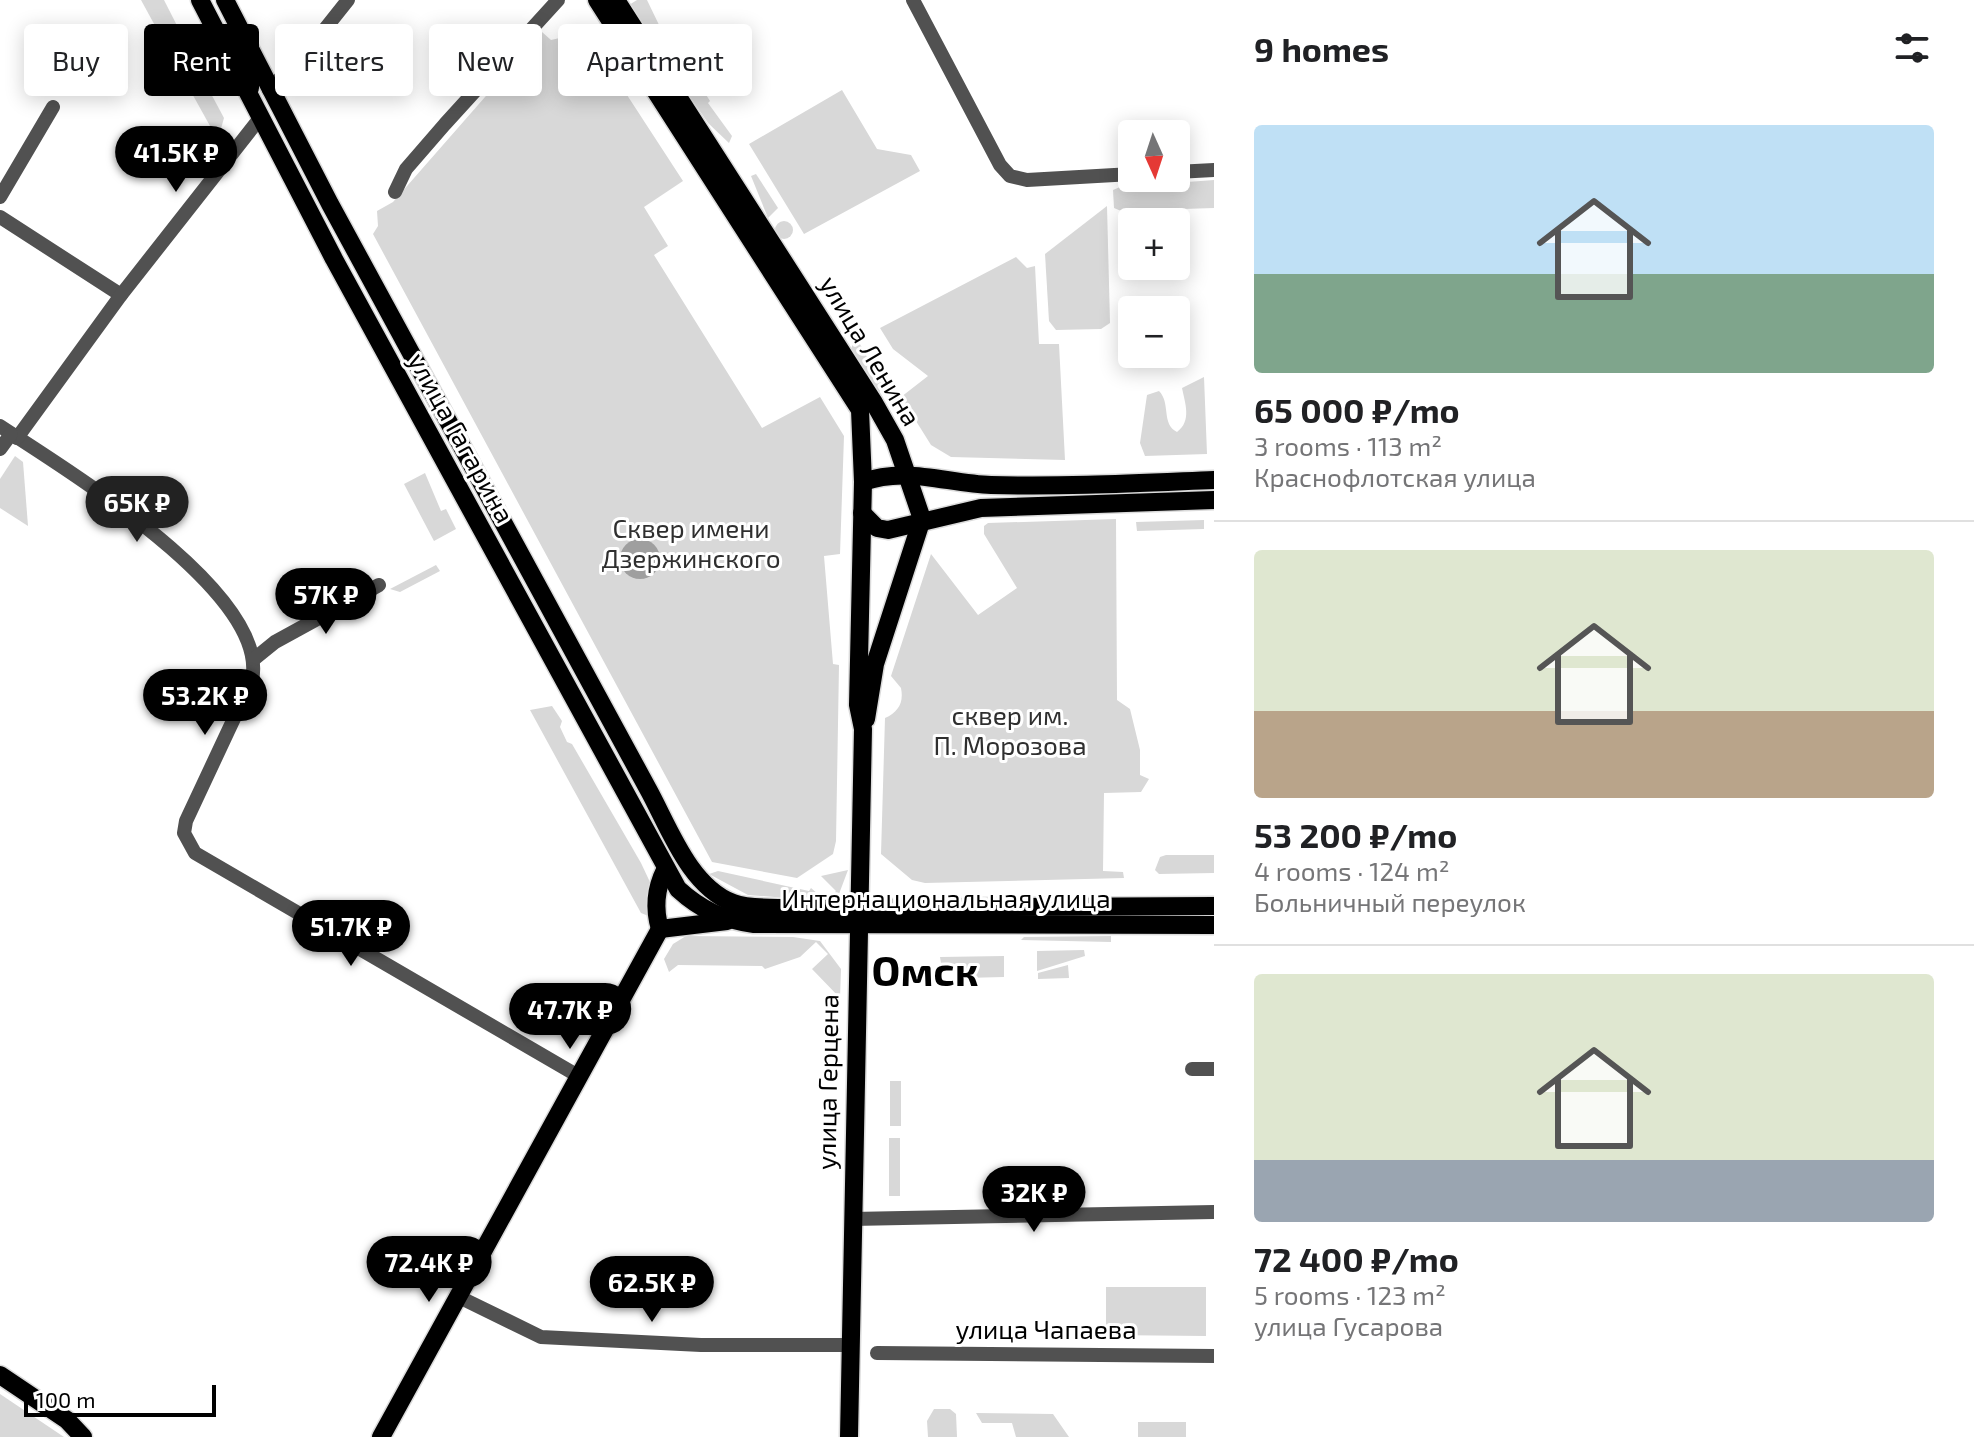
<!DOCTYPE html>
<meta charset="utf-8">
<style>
:root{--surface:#fff;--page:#f2f2f2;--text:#202124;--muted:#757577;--line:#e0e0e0;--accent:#000}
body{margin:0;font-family:"Exo 2",sans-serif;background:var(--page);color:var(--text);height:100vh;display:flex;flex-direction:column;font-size:30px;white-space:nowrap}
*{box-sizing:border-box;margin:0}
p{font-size:26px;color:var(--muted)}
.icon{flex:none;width:44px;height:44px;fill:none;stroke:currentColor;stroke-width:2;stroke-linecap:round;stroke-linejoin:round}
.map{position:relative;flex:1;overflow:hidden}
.panel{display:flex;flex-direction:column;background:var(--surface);width:760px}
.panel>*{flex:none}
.top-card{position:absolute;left:24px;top:24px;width:760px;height:72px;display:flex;gap:16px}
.needle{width:52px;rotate:177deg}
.fabs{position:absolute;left:1118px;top:120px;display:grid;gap:16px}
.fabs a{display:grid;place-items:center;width:72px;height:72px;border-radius:8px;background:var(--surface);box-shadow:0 4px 20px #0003;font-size:40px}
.scale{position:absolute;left:24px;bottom:20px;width:192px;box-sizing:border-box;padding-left:8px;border:4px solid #000;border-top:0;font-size:22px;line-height:28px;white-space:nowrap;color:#000;-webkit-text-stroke:6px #fff;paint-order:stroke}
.price{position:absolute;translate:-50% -68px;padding:0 18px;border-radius:28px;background:var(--accent);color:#fff;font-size:26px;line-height:52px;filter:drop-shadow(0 2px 4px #0008)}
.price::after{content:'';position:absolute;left:50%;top:48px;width:24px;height:18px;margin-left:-12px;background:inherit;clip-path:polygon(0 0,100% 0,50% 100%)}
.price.current{background:#222;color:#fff}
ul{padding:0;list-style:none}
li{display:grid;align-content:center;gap:16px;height:424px;padding:0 40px}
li+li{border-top:2px solid var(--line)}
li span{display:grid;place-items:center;height:248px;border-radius:8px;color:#555}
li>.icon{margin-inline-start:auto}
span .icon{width:144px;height:144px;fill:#fffc;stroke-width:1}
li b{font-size:34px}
h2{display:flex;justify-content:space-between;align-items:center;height:96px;padding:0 40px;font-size:34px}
.tag{padding:0 28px;border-radius:8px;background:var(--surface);box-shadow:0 4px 20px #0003;font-size:28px;line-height:72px}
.tag.current{background:var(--accent);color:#fff}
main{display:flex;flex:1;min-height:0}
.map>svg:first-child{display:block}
</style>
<main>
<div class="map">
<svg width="1214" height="1437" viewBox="0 0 1214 1437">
<rect width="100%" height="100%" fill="#fff"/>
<g fill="#d8d8d8">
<polygon points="141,0 164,0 193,57 177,66"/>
<polygon points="637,0 647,0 660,27 663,26 688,72 691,71 710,101 708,103 732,136 729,143 708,123 637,20 629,5"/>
<polygon points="542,32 551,40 586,32 683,181 644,207 668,246 654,255 762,428 820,397 844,436 840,554 824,556 833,664 839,665 836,841 833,854 797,878 712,862 373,234 378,226 377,211 393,202"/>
<polygon points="194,62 224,118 220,132 215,135 179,70"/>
<polygon points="842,90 877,149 911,155 920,171 804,234 749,144"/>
<polygon points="756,174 778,208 768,218 751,176"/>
<polygon points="1214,180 1214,208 1121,211 1114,208 1113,190 1120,187"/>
<polygon points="1107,206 1110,323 1101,329 1056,330 1049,321 1045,254"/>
<circle cx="784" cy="230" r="9"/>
<polygon points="1016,257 1027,268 1035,266 1039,344 1059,344 1065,460 951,457 931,445 901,397 928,376 893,349 880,328"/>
<polygon points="856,337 882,384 879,394 850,351"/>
<path d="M1204 377 1207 454 1145 456 1140 443 1147 395 1159 391C1171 403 1161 424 1177 432 1192 421 1185 403 1182 388Z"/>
<polygon points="15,456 23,462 28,526 0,508 0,479"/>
<polygon points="425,473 441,511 446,509 456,529 434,541 404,484"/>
<path d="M1116 519 1117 700 1130 709 1140 750V775L1149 779 1141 792 1104 793 1103 871 1123 872 1124 878 925 883 912 880 881 854 885 718C898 712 904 703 901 688L891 676 931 554 978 615 1017 588 984 534V526L988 523Z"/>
<polygon points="1204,520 1204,529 1137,531 1136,522"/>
<polygon points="436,565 440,571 400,592 390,589"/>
<polygon points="552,706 562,721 560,727 567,742 572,744 641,863 649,880 651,917 641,913 530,710"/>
<polygon points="1166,855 1214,855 1214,873 1159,874 1155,870 1160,857"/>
<polygon points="848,870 839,894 826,901 836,891 821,876"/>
<polygon points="718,871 809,891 811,888 826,901 748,895 709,874"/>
<polygon points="686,936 793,937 820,941 841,969 840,998 812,969 828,954 816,942 800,957 765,969 762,966 678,965 669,972 664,959 673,944"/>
<polygon points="1111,936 1111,942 1021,940 1024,937"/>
<polygon points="1084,950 1085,956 1037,971 1037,951"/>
<polygon points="1004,956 1004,977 964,978 941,963 940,957"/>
<polygon points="1068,965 1069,978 1038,979 1038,973"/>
<rect x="890" y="1081" width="11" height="45"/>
<rect x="889" y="1138" width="11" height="58"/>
<polygon points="1106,1287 1206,1287 1206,1336 1106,1335"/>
<polygon points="0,1394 64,1437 0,1437"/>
<polygon points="934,1409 950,1409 956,1414 957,1437 928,1437 927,1421"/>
<polygon points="976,1413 1053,1414 1069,1437 1016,1437 1012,1423 982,1423"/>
<rect x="1138" y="1422" width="48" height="15"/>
</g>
<circle fill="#9f9f9f" cx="640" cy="559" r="20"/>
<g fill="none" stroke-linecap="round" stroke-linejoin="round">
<g stroke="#dbdbdb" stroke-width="21">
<g id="major">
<path d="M200 0 334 259 678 889C701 910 723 920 754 924L1214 925"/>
<path d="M225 0 330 204 648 789C669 827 689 886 733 903 748 909 767 907 783 908L1214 906"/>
<polyline points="597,0 860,410 863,482 858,705 863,729 849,1437"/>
<polyline points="616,0 873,401 895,440 922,519 875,664 866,719"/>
<path d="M863 482C907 466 948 484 991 485 1065 487 1140 483 1214 480"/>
<polyline points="862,513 877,528 888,530 981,508 1214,500"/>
<polyline points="660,929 727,921"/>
<path d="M660 929C654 909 656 888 665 870"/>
<polyline points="0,1375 67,1420 83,1437"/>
<polyline points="381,1437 660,929"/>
</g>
</g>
<g stroke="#515151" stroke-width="14">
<polyline points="913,0 1000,165 1010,176 1027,180 1132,174"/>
<polyline points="269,90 309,49 348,0"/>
<polyline points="1176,172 1214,170"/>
<polyline points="395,192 406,169 445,124 558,0"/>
<polyline points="0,197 53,107"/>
<polyline points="0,217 121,295"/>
<path d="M0 426C62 467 271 593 252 680L186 821 184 833 195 853 580 1077"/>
<polyline points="17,438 121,295 260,118"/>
<polyline points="0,449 11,434"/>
<polyline points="254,659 275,642 379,585"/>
<polyline points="1192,1069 1214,1069"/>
<polyline points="852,1219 1214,1212"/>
<polyline points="457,1296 541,1337 701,1345 850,1345"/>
<polyline points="877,1353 1214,1356"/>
</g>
<use href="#major" stroke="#000" stroke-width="18"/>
</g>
<g text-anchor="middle" stroke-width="6" stroke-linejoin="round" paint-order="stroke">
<g font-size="26" fill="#000" stroke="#fff">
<text transform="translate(870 351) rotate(59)" y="9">улица Ленина</text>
<text transform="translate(461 438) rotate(61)" y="9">улица Гагарина</text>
<text x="946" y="908">Интернациональная улица</text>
<text transform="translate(828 1082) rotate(-89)" y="9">улица Герцена</text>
<text x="1046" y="1339">улица Чапаева</text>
</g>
<g font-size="26" fill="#2f2f2f" stroke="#fff">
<text x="691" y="538">Сквер имени<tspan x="691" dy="30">Дзержинского</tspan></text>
<text x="1010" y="725">сквер им.<tspan x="1010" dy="30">П. Морозова</tspan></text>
</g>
<g font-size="42" font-weight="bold" fill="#000" stroke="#fff">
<text x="925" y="986">Омск</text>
</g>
</g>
</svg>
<div class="fabs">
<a><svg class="needle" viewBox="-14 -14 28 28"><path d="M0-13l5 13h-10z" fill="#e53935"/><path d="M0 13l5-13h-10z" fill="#757577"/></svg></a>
<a>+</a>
<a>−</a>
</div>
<div class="scale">100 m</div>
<b class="price" style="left:176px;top:194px">41.5K ₽</b>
<b class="price current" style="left:137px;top:544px">65K ₽</b>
<b class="price" style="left:326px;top:636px">57K ₽</b>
<b class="price" style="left:205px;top:737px">53.2K ₽</b>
<b class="price" style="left:351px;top:968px">51.7K ₽</b>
<b class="price" style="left:570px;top:1051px">47.7K ₽</b>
<b class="price" style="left:1034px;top:1234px">32K ₽</b>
<b class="price" style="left:429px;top:1304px">72.4K ₽</b>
<b class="price" style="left:652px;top:1324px">62.5K ₽</b>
<div class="top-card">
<a class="tag">Buy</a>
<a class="tag current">Rent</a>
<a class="tag">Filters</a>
<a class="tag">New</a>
<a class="tag">Apartment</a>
</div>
</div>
<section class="panel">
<h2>9 homes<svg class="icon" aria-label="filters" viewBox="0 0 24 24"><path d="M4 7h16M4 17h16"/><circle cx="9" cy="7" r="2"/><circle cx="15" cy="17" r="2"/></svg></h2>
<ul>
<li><span style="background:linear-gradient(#bfe0f5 60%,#7fa58c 0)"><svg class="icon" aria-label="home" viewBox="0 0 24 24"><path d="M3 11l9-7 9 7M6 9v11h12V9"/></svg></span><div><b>65 000 ₽/mo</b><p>3 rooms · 113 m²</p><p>Краснофлотская улица</p></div></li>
<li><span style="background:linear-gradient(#dfe7d0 65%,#b9a48a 0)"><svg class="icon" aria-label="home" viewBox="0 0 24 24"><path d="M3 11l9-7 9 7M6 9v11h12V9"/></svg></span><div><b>53 200 ₽/mo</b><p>4 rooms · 124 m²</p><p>Больничный переулок</p></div></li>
<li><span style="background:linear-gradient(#dfe7d0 75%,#9aa5b1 0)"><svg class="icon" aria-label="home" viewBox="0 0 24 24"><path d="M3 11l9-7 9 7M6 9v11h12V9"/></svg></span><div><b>72 400 ₽/mo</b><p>5 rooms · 123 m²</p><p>улица Гусарова</p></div></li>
</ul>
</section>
</main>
